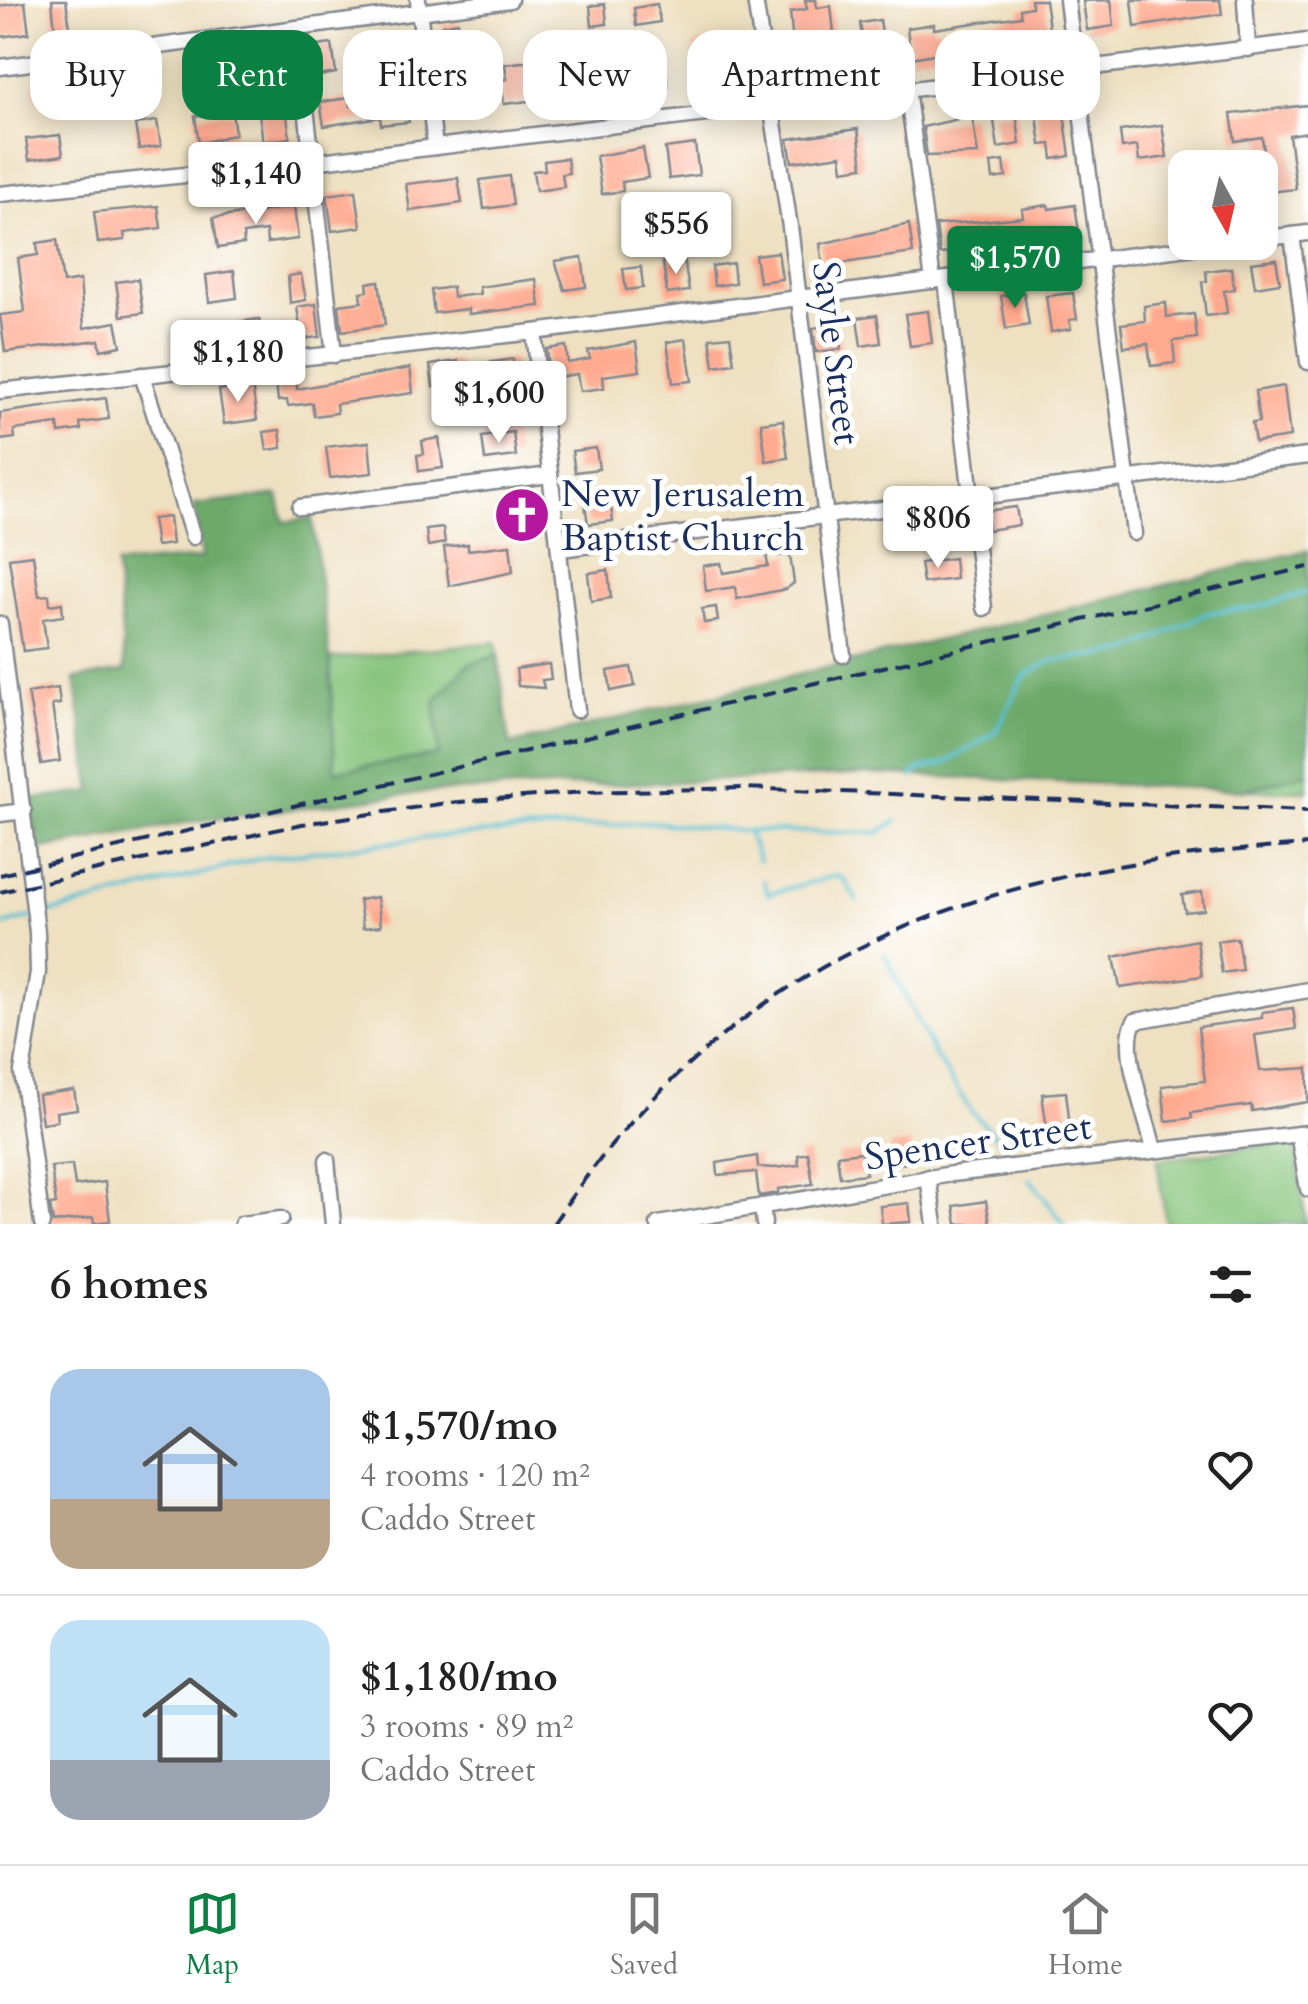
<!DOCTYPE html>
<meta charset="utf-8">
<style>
:root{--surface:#fff;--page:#f2f2f2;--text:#222;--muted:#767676;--line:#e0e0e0;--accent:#0b8043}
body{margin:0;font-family:Cardo,serif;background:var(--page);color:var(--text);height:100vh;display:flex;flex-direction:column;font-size:38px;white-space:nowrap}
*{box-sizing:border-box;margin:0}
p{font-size:32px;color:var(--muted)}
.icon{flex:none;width:55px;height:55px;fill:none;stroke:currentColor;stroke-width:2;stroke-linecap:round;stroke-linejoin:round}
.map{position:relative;height:1224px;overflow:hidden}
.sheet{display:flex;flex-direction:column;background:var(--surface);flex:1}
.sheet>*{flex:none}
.top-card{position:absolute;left:30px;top:30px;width:1250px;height:90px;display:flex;gap:20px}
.needle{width:65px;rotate:172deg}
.controls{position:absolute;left:1168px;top:150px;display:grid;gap:20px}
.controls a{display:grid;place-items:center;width:110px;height:110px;border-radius:20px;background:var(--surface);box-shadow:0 5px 25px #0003;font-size:50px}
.price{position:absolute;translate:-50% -85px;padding:0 22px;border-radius:10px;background:#fff;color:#222;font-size:32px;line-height:65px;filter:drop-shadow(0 2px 5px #0008)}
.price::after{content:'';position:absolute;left:50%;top:60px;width:30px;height:22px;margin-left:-15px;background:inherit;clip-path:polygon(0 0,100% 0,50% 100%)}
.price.on{background:var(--accent);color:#fff}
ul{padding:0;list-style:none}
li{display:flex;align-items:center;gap:30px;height:250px;padding:0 50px}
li+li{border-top:2px solid var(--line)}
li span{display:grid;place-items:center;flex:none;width:280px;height:200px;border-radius:30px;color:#555}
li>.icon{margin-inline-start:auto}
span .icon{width:120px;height:120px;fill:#fffc;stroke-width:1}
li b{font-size:42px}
h2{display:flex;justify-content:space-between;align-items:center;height:120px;padding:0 50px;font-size:42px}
.tag{padding:0 35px;border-radius:30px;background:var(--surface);box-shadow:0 5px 25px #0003;font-size:35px;line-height:90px}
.tag.on{background:var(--accent);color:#fff}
.tab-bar{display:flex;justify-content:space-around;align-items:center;height:140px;border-top:2px solid var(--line);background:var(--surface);font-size:28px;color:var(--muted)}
.tab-bar a{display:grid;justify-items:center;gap:5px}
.tab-bar .on{color:var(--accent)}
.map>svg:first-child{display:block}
</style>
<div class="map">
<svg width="1308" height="1224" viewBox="0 0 1308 1224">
<rect width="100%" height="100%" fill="#fff"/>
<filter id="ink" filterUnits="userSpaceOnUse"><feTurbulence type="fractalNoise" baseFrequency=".01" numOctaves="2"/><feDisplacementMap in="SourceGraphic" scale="20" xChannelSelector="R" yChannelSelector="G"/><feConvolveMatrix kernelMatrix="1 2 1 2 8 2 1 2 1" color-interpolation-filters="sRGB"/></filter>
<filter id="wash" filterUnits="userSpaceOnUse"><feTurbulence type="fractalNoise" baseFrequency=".0048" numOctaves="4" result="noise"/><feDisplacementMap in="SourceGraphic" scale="40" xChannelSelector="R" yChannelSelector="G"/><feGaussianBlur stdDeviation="2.25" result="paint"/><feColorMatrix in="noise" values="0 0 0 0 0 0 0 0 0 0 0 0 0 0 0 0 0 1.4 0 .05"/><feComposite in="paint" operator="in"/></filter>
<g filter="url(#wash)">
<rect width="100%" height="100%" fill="#eee0c0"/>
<g fill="#87c47b" stroke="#517a6c" stroke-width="2.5">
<polygon points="496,642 498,655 467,665 438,755 335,771 330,659"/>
<polygon points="1308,773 1308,791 1243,790"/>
<polygon points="1295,1142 1306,1224 1166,1224 1157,1160"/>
</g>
<polygon fill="#6daa6b" stroke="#446c64" stroke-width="2.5" points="278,495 284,522 312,518 330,659 335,771 438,755 435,701 467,665 498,655 510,745 1308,550 1308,773 1243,790 874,774 426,792 190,822 37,850 31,799 92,792 75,679 125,671 116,565 202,558 194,505"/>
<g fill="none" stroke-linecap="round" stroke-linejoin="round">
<g stroke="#57c0d3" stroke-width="4">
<polyline points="912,777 920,769 944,764 995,733 1024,676 1051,661 1129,651 1208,613 1258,607 1308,592"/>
<polyline points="748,832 759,861"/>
<polyline points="764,881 768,894 835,876 844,879 857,901"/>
<polyline points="42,915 262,858 435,837 649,822 743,831 878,833 897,821"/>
<polyline points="0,926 32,917"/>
<polyline points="884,953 933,1052 971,1111 1014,1156"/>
<polyline points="1030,1179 1064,1224"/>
</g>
</g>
<g id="blocks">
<g fill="#ffa98e">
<polygon points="52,0 66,0 70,28 55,30"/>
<polygon points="805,0 816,0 817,8 831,6 837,60 802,64 800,55 794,55 790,12 807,9"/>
<polygon points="1031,0 1045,0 1050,34 911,58 907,28 934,24 934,29 1021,16 1020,9 1032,7"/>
<polygon points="1111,0 1114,26 1087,30 1083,1"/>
<polygon points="1132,0 1220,0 1222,14 1135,27"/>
<polygon points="25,2 29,33 0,37 0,6"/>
<polygon points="605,4 607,24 592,26 590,6"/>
<polygon points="657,4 660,22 636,26 634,8"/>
<polygon points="880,20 886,60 866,63 860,23"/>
<polygon points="458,22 461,42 444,44 442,25"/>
<polygon points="403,32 406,56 368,61 366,37"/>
<polygon points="550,38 553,58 537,60 534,40"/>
<polygon points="724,41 725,50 731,49 734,69 698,74 694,45"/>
<polygon points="332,44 336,73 313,77 310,47"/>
<polygon points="663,52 668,87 637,91 632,57"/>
<polygon points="600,53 604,89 575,92 571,57"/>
<polygon points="531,61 537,100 504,104 501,80 507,79 505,64"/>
<polygon points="153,65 157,91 132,94 128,69"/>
<polygon points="479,75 483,113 458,115 455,77"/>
<polygon points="53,81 56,98 36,101 33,84"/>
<polygon points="405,89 409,122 381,125 380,117 324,126 320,102 349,98 350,106 380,103 379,92"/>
<polygon points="1308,105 1308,132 1289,135 1296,189 1269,192 1262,137 1235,141 1231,114"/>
<polygon points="1063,106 1070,156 1053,159 1051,144 1041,145 1036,109"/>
<polygon points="286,109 290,138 263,142 259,113"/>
<polygon points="232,111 235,134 199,144 195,116"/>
<polygon points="1016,111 1020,144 998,148 993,114"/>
<polygon points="972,116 978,154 927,156 923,127"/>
<polygon points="157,121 161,146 139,149 135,124"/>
<polygon points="1162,125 1167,157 1139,161 1137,146 1122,148 1120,131"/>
<polygon points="858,129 863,167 843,170 841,155 792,162 788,139"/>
<polygon points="60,135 63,155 29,160 26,139"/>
<polygon points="695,144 699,175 669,179 665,148"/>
<polygon points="643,148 648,178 622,182 623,191 602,194 596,156"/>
<polygon points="567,158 569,173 562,174 564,187 536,191 533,171 545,170 544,161"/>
<polygon points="1004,161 1006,177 993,179 991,163"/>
<polygon points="509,176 513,205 484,209 480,180"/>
<polygon points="458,178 462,203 410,211 406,184"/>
<polygon points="356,191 361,227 332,231 327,195"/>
<polygon points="1048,205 1049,209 1075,205 1079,232 1044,237 1045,243 940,254 936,225 1023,217 1022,209"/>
<polygon points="158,206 161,228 124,233 125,240 98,243 94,212"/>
<polygon points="294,207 298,239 267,243 266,231 243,234 244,244 218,248 213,218"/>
<polygon points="909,224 913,253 823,266 820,244"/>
<polygon points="57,240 63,283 80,280 84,328 116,322 121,346 101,350 99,340 5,352 0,315 25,312 18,258 38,255 37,243"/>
<polygon points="778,252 782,279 759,282 755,255"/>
<polygon points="582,257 586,287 565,290 555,261"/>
<polygon points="684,259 689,291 667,294 663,262"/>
<polygon points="1276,259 1280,283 1255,287 1251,262"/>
<polygon points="733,263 735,283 714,286 712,266"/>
<polygon points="641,267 643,288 626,290 623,269"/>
<polygon points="1231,268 1234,289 1224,291 1227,313 1206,316 1202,282 1207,281 1206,271"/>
<polygon points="234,271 237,298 209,302 206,275"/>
<polygon points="301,274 306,300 290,303 288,276"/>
<polygon points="138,279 143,313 121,316 116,282"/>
<polygon points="536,279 540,306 468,314 468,309 434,313 431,290 452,287 453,297 480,294 479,287"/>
<polygon points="379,281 385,325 342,331 339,305 362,302 361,292 368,291 367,283"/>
<polygon points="1024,293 1029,325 1006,329 1001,296"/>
<polygon points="1073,293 1077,319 1069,320 1071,329 1051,332 1046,296"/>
<polygon points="1166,303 1167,317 1194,314 1197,338 1173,341 1175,363 1151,366 1148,344 1124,347 1121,324 1145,321 1144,306"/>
<polygon points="316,304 320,337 302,339 297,307"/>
<polygon points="928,311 932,343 910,346 905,314"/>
<polygon points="877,315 881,343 861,346 857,318"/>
<polygon points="259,319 262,342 242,344 239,322"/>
<polygon points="838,324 841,349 816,352 813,328"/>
<polygon points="730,336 734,363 714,366 710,338"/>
<polygon points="686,339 692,381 673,383 667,342"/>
<polygon points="636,342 640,371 603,376 604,388 580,391 577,374 557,377 556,369 549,370 547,349 566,346 568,363 590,359 588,351"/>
<polygon points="513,359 519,409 486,414 479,364"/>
<polygon points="458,361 461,383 433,387 430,365"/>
<polygon points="410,368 413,393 336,404 337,413 314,416 312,403 288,406 287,400 278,401 276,382 296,380 297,389"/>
<polygon points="252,385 257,420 224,424 219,390"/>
<polygon points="1284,386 1290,437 1255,442 1252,423 1259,422 1255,391"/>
<polygon points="106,398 109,419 80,423 81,430 59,433 58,424 14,430 15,438 0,440 0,413"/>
<polygon points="783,420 788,458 766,461 761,423"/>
<polygon points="280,430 282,448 267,450 264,432"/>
<polygon points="513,432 516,456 485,460 482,437"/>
<polygon points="439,438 443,468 419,471 417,455 424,454 422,441"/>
<polygon points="369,442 372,473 330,478 326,447"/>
<polygon points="596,448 599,469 575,472 572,451"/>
<polygon points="610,501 613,521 588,524 585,505"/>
<polygon points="1016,507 1019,525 988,530 985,511"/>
<polygon points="957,515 960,534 935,538 932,519"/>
<polygon points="169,517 172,544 156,546 152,519"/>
<polygon points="443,528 445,543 428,546 426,530"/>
<polygon points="468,544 468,550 510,545 513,572 449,586 444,547"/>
<polygon points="777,551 778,556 790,555 794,583 786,589 737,599 735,587 706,591 703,566 721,563 723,573 768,566 766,553"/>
<polygon points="33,555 39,596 49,595 50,605 62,603 63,616 43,619 47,648 23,651 9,558"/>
<polygon points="954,558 956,579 923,583 920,563"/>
<polygon points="608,570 611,598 591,601 588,573"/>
<polygon points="716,607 718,621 704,623 702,609"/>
<polygon points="549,664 551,679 542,680 544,688 518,686 516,669"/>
<polygon points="631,667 635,686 611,691 608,671"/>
<polygon points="58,688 60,704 52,705 60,761 41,764 28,693"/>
<polygon points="1202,892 1204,910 1185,912 1182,895"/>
<polygon points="377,897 381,926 363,928 359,900"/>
<polygon points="1237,938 1242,970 1222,973 1217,941"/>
<polygon points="1197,940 1202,976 1120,988 1114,957"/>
<polygon points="1293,1008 1296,1029 1255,1035 1260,1071 1308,1068 1308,1102 1252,1111 1251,1105 1191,1113 1192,1118 1166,1121 1162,1086 1205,1081 1198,1027 1262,1018 1262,1012"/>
<polygon points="74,1090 77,1109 56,1112 57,1121 42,1123 38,1095"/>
<polygon points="1066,1092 1070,1127 1047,1129 1042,1094"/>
<polygon points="910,1143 913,1162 893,1165 890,1146"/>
<polygon points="862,1152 866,1174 840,1177 837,1155"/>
<polygon points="808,1153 813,1184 778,1189 778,1193 759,1196 756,1172 718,1175 717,1163 757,1156 758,1167 775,1168 799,1165 798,1155"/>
<polygon points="72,1165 75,1186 105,1182 110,1221 94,1223 93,1217 53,1223 50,1205 56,1204 51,1167"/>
<polygon points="986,1201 990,1224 957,1224 954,1206"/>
<polygon points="909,1203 911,1222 882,1224 880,1206"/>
</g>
</g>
</g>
<g filter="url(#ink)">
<use href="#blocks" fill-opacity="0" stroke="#84888f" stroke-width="2.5"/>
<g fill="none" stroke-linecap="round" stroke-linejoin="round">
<g stroke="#84888f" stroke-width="19">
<g id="minor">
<polyline points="418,0 435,147"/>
<polyline points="755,0 790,227 843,655"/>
<polyline points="1067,0 1134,533"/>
<polyline points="1245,0 1248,49"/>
<polyline points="297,28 334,355"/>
<polyline points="0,67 510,0"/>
<polyline points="907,89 933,281"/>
<polyline points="0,194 312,162 1308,41"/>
<polyline points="1292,235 1308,362"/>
<polyline points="1260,239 1308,233"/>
<polyline points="946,280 984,608"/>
<polyline points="534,332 577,710"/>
<polyline points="142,375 193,537"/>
<polyline points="0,391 534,332 1235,242"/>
<polyline points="300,507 550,475"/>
<polyline points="560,549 1308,456"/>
<polyline points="0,624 37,932 38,972 22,1072 42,1224"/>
<polyline points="0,814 24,811"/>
<polyline points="1298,1134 1308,1189"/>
<path d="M1154 1150C1148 1120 1118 1046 1135 1021L1308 990"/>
<polyline points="327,1160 333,1224"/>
<polyline points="928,1177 935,1224"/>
<polyline points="762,1206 764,1224"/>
<polyline points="242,1224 281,1219"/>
<polyline points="658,1224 952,1174 1308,1133"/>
</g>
</g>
<use href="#minor" stroke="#fff" stroke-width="14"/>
<g stroke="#1b2f5e" stroke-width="4" stroke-dasharray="15 8" stroke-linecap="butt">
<polyline points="0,875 1308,567"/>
<polyline points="0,892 302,824 447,803 585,792 744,788 1308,811"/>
<path d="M553 1224C737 948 991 863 1308 845"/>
</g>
</g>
</g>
<defs>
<g id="church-disc" transform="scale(2.875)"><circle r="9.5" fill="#b5179e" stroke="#fff"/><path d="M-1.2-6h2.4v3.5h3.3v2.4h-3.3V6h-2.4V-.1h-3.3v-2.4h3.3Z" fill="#fff"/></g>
</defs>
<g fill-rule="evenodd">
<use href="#church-disc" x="522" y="515"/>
</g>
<g text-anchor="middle" stroke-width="10" stroke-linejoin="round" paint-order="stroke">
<g font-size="38" fill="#1b2f5e" stroke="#fff">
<text transform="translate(837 353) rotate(83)" y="13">Sayle Street</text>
<text transform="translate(978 1141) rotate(-8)" y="13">Spencer Street</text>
</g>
<g font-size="38" fill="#1b2f5e" stroke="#fff" text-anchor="start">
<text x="561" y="506">New Jerusalem<tspan x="561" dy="44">Baptist Church</tspan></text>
</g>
</g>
</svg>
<div class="controls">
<a><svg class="needle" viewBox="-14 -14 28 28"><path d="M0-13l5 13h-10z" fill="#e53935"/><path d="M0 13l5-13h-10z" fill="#767676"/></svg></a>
</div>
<b class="price" style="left:256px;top:227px">$1,140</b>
<b class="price" style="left:676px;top:277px">$556</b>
<b class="price on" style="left:1015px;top:311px">$1,570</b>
<b class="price" style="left:238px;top:405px">$1,180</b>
<b class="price" style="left:499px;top:446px">$1,600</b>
<b class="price" style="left:938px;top:571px">$806</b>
<div class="top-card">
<a class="tag">Buy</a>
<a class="tag on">Rent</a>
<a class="tag">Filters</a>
<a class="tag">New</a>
<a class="tag">Apartment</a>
<a class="tag">House</a>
</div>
</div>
<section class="sheet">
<h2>6 homes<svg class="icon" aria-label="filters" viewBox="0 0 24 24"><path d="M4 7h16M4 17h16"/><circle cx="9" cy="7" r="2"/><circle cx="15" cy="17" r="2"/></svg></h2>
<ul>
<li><span style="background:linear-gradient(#a9c7e8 65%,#b9a48a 0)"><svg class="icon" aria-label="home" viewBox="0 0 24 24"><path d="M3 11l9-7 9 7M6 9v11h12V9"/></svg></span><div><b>$1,570/mo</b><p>4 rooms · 120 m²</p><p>Caddo Street</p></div><svg class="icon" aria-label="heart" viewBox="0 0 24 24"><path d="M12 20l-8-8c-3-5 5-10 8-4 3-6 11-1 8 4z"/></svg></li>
<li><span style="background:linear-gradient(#bfe0f5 70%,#9aa5b1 0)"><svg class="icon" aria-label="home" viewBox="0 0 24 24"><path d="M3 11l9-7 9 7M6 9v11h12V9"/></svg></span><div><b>$1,180/mo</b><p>3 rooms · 89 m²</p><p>Caddo Street</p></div><svg class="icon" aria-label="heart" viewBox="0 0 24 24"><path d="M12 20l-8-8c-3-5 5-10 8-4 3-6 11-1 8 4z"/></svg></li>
</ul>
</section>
<nav class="tab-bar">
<a class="on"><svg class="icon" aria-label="map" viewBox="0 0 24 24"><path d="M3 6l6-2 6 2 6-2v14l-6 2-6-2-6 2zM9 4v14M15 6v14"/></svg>Map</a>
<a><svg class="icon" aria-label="saved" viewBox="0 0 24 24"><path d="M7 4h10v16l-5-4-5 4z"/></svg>Saved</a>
<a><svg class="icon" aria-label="home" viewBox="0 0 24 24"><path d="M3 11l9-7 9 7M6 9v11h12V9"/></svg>Home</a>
</nav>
